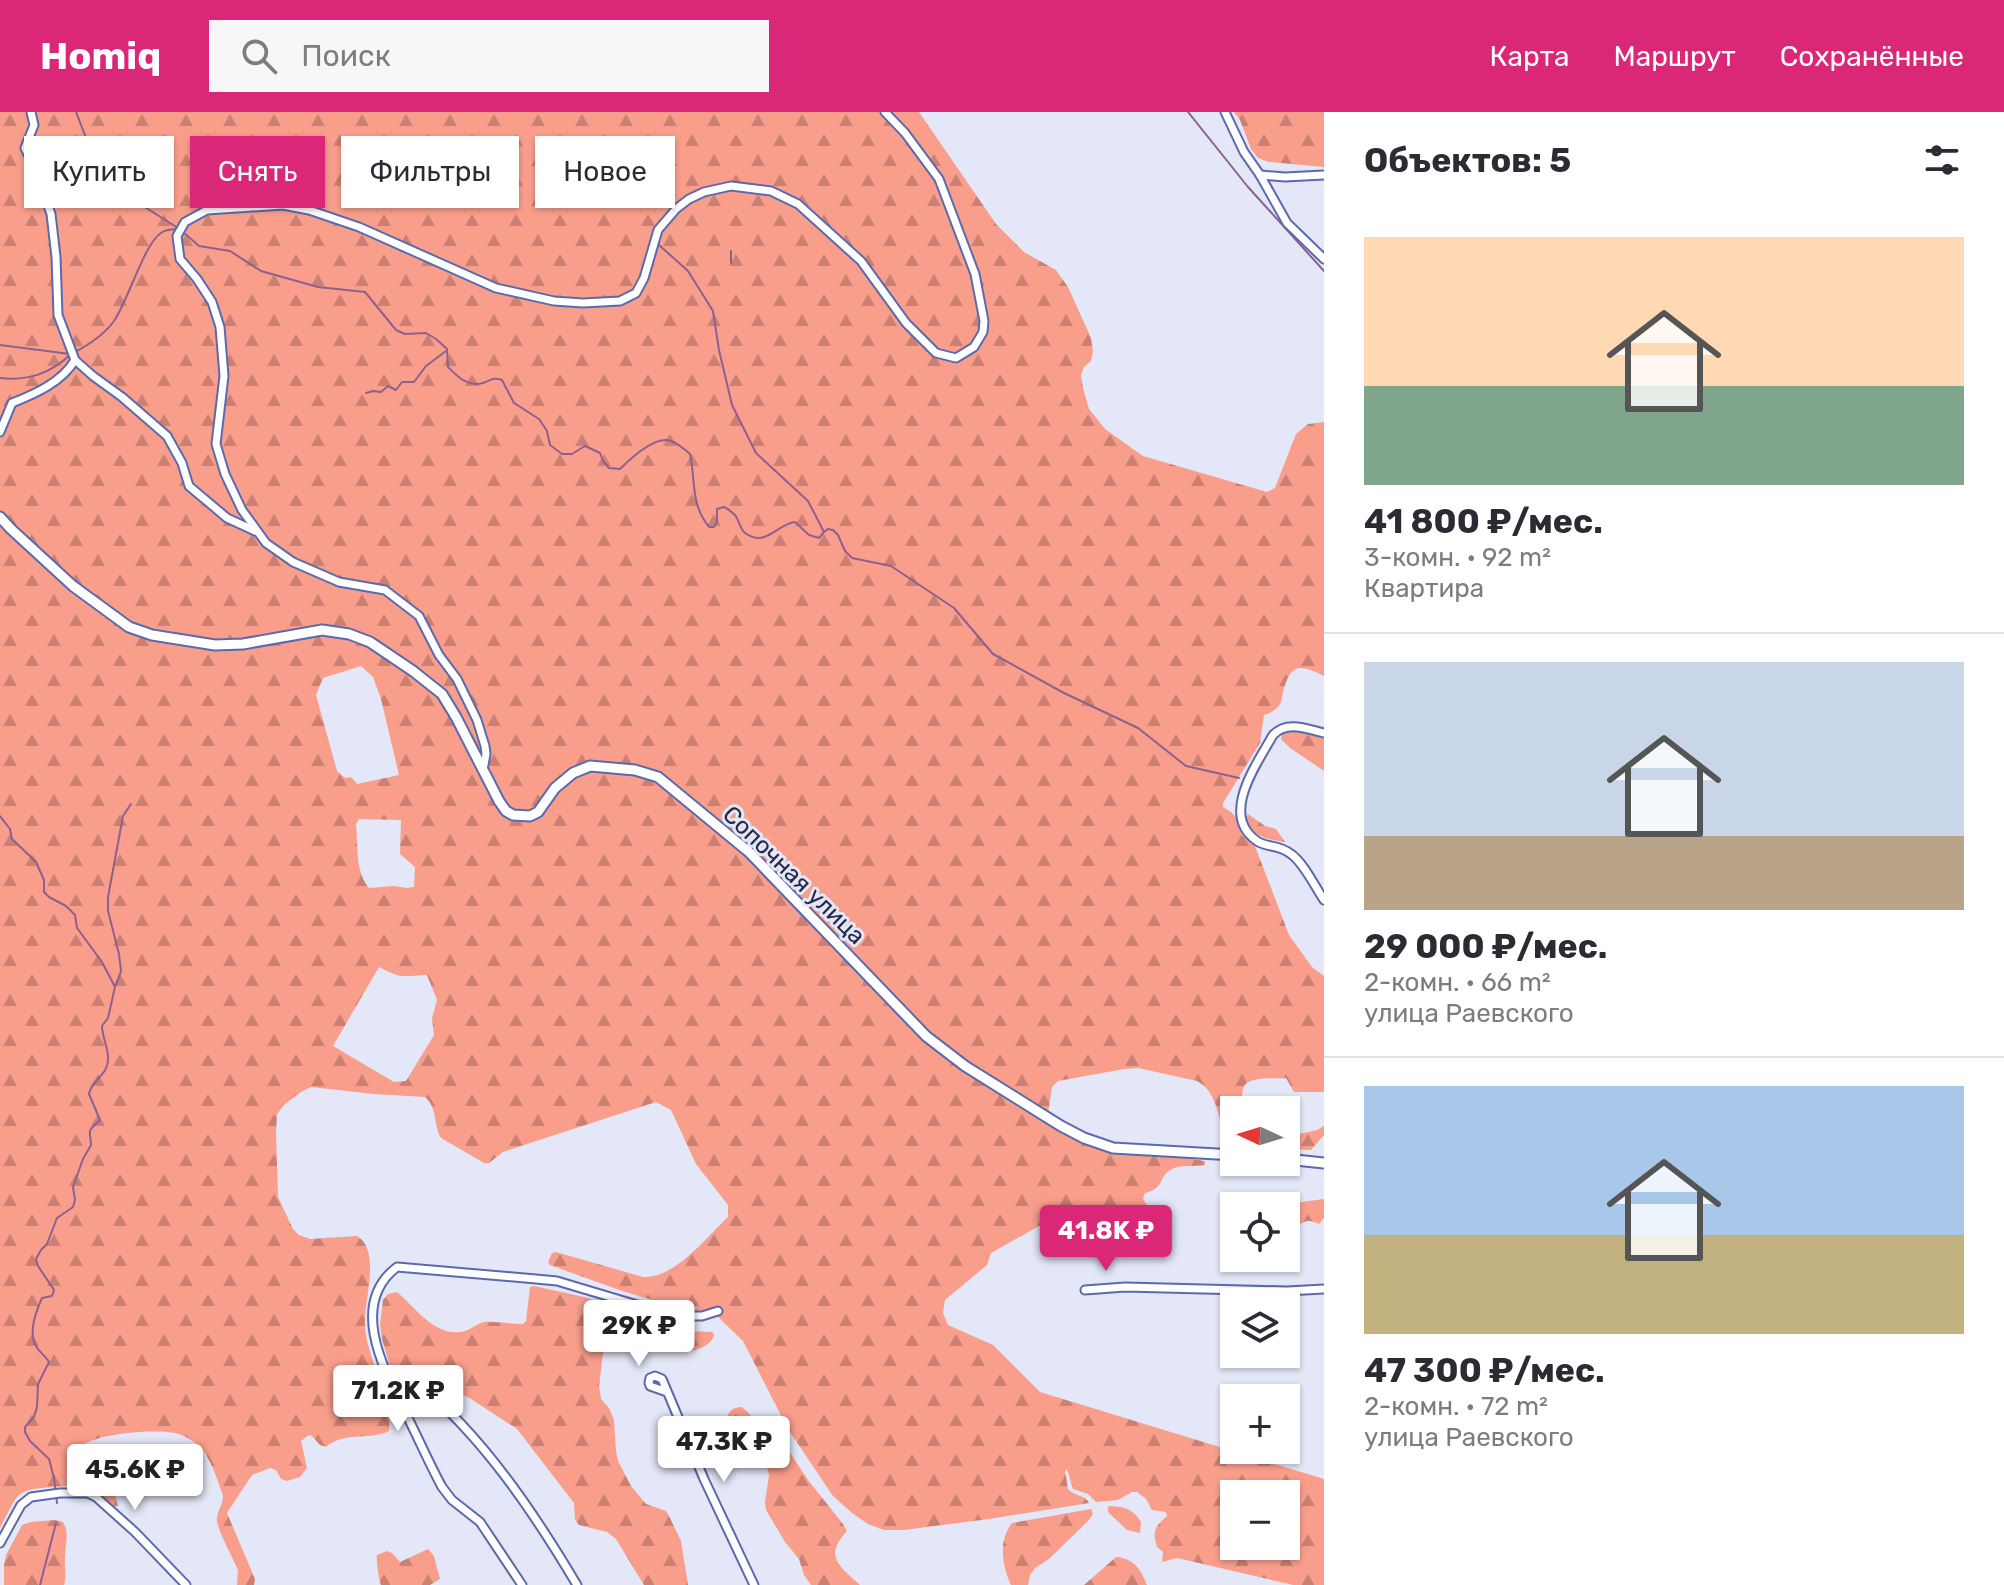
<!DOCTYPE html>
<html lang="ru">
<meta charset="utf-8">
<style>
:root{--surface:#fff;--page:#f7f7f7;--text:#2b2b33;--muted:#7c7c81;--line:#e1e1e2;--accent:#db2777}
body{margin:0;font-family:Rubik,sans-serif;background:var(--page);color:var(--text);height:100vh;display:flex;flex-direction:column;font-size:30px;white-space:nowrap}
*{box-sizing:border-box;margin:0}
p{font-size:26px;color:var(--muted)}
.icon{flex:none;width:44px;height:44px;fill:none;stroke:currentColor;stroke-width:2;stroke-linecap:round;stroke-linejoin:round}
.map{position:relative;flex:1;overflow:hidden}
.panel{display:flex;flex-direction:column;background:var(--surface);width:680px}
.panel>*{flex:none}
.hud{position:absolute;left:24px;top:24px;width:760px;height:72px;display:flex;gap:16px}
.needle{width:52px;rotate:274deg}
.controls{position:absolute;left:1220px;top:984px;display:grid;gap:16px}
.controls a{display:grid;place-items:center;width:80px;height:80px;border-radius:0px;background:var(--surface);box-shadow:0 2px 6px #0004;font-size:40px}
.price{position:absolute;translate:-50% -68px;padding:0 18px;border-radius:8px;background:#fff;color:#222;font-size:26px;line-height:52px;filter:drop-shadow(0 2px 4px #0008)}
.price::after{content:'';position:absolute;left:50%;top:48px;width:24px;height:18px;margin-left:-12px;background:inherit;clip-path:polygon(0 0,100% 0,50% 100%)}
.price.selected{background:var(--accent);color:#fff}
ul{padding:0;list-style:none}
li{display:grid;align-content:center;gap:16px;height:424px;padding:0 40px}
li+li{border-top:2px solid var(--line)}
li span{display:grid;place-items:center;height:248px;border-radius:0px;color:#555}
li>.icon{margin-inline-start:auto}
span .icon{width:144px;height:144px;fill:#fffc;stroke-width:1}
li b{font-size:34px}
h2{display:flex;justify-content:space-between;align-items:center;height:96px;padding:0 40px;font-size:34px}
.pill{padding:0 28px;border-radius:0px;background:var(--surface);box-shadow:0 2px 6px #0004;font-size:28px;line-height:72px}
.pill.selected{background:var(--accent);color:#fff}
header{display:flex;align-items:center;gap:48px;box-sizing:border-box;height:112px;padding:0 40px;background:var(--accent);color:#fff}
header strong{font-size:38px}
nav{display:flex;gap:44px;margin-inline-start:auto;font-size:28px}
.search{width:560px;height:72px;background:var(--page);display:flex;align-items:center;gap:20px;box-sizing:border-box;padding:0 28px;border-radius:0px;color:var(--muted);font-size:30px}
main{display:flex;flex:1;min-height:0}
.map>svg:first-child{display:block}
</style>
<header>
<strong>Homiq</strong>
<div class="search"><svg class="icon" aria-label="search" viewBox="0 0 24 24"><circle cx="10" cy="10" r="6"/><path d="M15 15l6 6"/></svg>Поиск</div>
<nav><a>Карта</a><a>Маршрут</a><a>Сохранённые</a></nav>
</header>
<main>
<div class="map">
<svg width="1324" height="1473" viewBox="0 0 1324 1473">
<defs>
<pattern id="forest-firs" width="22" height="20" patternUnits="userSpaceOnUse" patternTransform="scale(2)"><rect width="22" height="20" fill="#fa9e8c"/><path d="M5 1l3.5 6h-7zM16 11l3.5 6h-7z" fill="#ca8174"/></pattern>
</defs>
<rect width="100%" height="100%" fill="#e3e7f7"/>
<g fill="url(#forest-firs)" fill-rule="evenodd">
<path d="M0 0H919L996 112 1024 140 1056 158 1068 175 1091 226 1093 239 1091 249 1084 255 1081 263 1083 276 1089 297 1105 317 1143 344 1267 380 1275 376 1296 322 1308 312 1324 310V564C1299 552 1291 551 1283 580 1282 584 1282 589 1280 592 1277 598 1270 601 1264 603L1260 631 1223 691V695L1231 700 1236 705 1242 723 1255 734 1289 823 1312 855 1324 864V980H1294L1286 966C1275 967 1246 963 1243 977 1241 983 1243 992 1243 998H1234V1020L1224 1019C1217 1001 1216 979 1197 969L1138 956 1124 957 1058 969 1052 975 1048 1002 1086 1031 1117 1041 1161 1042 1205 1049V1053C1195 1055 1179 1052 1170 1058 1158 1066 1165 1076 1145 1081L1143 1086C1146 1094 1148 1093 1154 1099 1162 1106 1156 1107 1170 1115L1171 1119 1168 1123C1143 1124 1125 1117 1101 1116L1078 1092 991 1141 987 1153 945 1188 943 1201 948 1213 993 1233 1040 1280 1324 1367V1473H1293L1177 1446 1162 1450 1163 1440 1157 1435C1152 1418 1155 1415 1167 1404L1166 1400 1152 1398 1146 1387 1137 1380H1132L1118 1388 1096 1390 1088 1382 1073 1377 1067 1357 1065 1359 1068 1377C1074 1384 1086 1383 1089 1391L989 1407 904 1418H884L868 1412 852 1401 833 1384 788 1317 743 1229 716 1203 687 1198 622 1179 550 1153 548 1150 552 1141 556 1140 643 1165C674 1167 706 1126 728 1105V1093L696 1052 671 998 656 990 503 1040 489 1051H484L441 1026C433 1013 438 996 425 985L374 982 311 975 301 980 284 993 277 1002 276 1021 278 1085 293 1117 299 1123 310 1127 357 1124C382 1139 363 1190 365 1215 367 1246 393 1288 389 1319 368 1329 344 1319 326 1335L320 1333 312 1324 309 1323 301 1329 307 1356 300 1365 287 1369 281 1367 276 1358 270 1356 252 1363 227 1401 255 1467 254 1473H237L238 1459 236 1453C231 1443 219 1421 217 1409 216 1400 223 1393 223 1384 219 1371 209 1342 199 1334 195 1330 184 1323 178 1322 159 1316 86 1321 77 1339 73 1348 76 1361 74 1370 68 1375 64 1374 56 1375 14 1377 19 1381 0 1416ZM361 554 373 565 381 587 399 663 357 672 351 665 345 666 337 659 316 583 323 566ZM359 707 401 708 400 742 415 755 414 775 406 776 394 774 369 776C355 760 358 731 356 712ZM379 855C401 867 403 864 427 863L437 888 432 906 434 923 406 969 394 970 333 934ZM1234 1382H1286V1434H1234Z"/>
<polygon points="1234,0 1324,0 1324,55 1269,50 1258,46 1251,37 1240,8"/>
<path d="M1302 617 1324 623V659L1290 636 1281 627C1283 615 1292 618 1302 617Z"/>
<path d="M1248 702 1265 714 1276 717 1285 730C1268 727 1254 726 1245 708Z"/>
<polygon points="1324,1014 1324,1023 1311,1038 1286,1037 1286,1025 1317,1018"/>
<path d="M1234 1081 1236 1082 1237 1089 1240 1091 1279 1093 1324 1087V1106L1319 1112C1316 1111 1313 1109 1309 1109 1301 1108 1294 1120 1286 1122V1094H1234V1108C1229 1101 1229 1088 1234 1081Z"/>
<path d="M534 1174 584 1185 686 1219 712 1220 714 1222C713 1232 699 1238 690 1239L678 1229 672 1227 654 1229 637 1226 614 1229 609 1232 603 1241 599 1274 601 1287 609 1296 614 1308 616 1339 618 1349 631 1374 646 1392 666 1399 669 1404 681 1429 688 1473H644L616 1427 607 1420 579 1413 575 1408 574 1391 517 1317 468 1285 414 1264 402 1265 395 1263 391 1258 382 1227 380 1213 383 1188 388 1182 397 1180C415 1195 434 1224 461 1220 469 1219 476 1212 484 1210 497 1209 510 1212 523 1212L526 1209 530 1175Z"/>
<path d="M742 1295 758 1310 776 1319 808 1368 843 1412 847 1419C823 1445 840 1454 860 1473H811L804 1463 799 1447 785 1430 766 1398 765 1390 769 1363 761 1335 757 1331 729 1323C724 1309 726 1295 742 1295Z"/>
<polygon points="94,1356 101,1357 103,1360 116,1386 118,1394 114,1394 90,1374 88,1369"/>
<path d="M1110 1394C1125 1395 1133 1397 1141 1410L1140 1421 1127 1418 1108 1400V1395Z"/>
<path d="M1091 1397 1093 1402 1089 1408 1049 1447 1035 1456 1030 1463 1028 1473H1011C1002 1453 998 1429 1012 1411Z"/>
<path d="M55 1408 63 1410C70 1422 65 1432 65 1445 64 1455 67 1463 64 1473H4V1453L6 1443 22 1413 31 1410Z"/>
<path d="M428 1437 434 1444 440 1467 430 1473H381C379 1469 376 1446 377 1443L387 1439 392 1441 400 1450Z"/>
<path d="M1116 1445C1134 1446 1141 1458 1147 1473H1084Z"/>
</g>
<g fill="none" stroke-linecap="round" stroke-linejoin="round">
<g stroke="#8d6090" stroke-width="2">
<polyline points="76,0 88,31 132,87 178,116"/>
<polyline points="1188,0 1248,75 1324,159"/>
<path d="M183 120 199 134 230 139 261 159 318 175 365 180 396 218 405 222 426 221 436 227 447 237 448 255C458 265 467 275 483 271 492 268 493 265 502 268L514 291 539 307 547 319 550 333 562 342H572L585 334 600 341 603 349 609 356 620 357C631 346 650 328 666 328 675 328 684 337 690 342 696 370 690 391 709 415H714L717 410V397L724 395C728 397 732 400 735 403 739 408 740 417 745 421 766 436 777 412 795 410L809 423 819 426 824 420"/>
<polyline points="659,133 688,159 713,199 719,238 732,293 756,341 808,389 824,420 828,417 833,418 838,423 845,439 852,446 891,454 954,496 993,542 1064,581 1138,616 1186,654 1239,666"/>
<polyline points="731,151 731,139"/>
<polyline points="0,233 70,242"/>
<path d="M75 240C90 232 104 223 114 209 128 189 144 132 161 121 166 117 173 117 179 117"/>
<path d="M0 266C28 269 50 262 71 242"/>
<polyline points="366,281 373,279 381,280 388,274 396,278 402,270 414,270 426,254 446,239"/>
<path d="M0 704 10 717 12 727 36 750 44 768V780L49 785 66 794 75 803 77 816 102 850 115 875 108 906 102 914C102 925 109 937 108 948 108 963 91 968 89 982L100 1008C86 1022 90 1015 91 1033L83 1047 73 1075 75 1088 73 1095 57 1106 47 1132 41 1138 36 1147 38 1154 54 1178 52 1184 42 1186C36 1199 28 1220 36 1234 39 1240 45 1243 49 1250L38 1272 37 1295 34 1305 25 1315V1320L30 1329 49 1347 54 1366 57 1391"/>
<polyline points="116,873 121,859 119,842 108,799 108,785 123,704 131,692"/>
<polyline points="40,1473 56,1411"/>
</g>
<g stroke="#5a6aac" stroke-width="11">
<g id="minor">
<polyline points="31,0 34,13 25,36 36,59 51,102 56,145 58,203 75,248 93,264 122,285 167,324 182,351 189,374 227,406 255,419"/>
<polyline points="1225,0 1244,40 1260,63 1287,111 1324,147"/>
<polyline points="1260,63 1285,65 1324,63"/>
<path d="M0 320 12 291C35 282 62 270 75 248"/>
<path d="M1324 621C1307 617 1287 608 1273 623 1257 652 1219 703 1257 729 1267 736 1279 732 1291 742 1304 751 1315 775 1324 788"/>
<polyline points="483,658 486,642 485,634 477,608 457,567 439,543 419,504 385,478 339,470 293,450 266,431 242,398 225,362 216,332 224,264 220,215 212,190 197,167 180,147 177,124 185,110 207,98 283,93 309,98 359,115 496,176 554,189 583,191 620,189 636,181 644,166 658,118 676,97 689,87 704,80 731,74 771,79 798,92 861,149 906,211 936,241 956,246 974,235 983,220 984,209 975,162 939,67 905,21 885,0"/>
<polyline points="1085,1178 1125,1175 1287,1179 1324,1177"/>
<path d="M394 1277 412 1270H417C483 1325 533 1399 577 1473"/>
<polyline points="667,1280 650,1274 649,1271 650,1266 655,1264 662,1267 704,1367 754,1473"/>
<polyline points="0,1431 21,1393 31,1385 60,1381 88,1381 96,1385 135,1420 186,1473"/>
<path d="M522 1473 480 1410 452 1388 442 1375C430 1353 420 1330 409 1308 387 1263 346 1194 397 1155L536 1167 557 1169 644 1195 686 1204H702L718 1199"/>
</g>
</g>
<g stroke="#5a6aac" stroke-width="13">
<g id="major">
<polyline points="0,405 11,417 73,474 129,515 152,523 215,533 243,532 322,518 349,522 370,530 413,559 442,582 456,605 499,689 506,699 513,703 530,704 538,700 555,676 573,661 590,654 635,658 658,665 749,740 926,924 965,954 1061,1014 1084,1026 1113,1036 1234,1043"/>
<polyline points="1286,1047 1324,1051"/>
</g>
</g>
<use href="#minor" stroke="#fff" stroke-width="7"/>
<use href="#major" stroke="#fff" stroke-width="9"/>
</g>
<g text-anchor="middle" stroke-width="6" stroke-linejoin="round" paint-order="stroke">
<g font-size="24" fill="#242b47" stroke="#e3e7f7">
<text transform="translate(794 763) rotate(44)" y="8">Сопочная улица</text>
</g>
</g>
</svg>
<div class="controls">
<a><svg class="needle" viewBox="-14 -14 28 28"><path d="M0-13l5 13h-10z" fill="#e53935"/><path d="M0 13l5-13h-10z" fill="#7c7c81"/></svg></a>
<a><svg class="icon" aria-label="locate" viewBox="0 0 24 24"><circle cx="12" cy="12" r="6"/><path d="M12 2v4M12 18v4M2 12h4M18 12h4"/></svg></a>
<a><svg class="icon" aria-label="layers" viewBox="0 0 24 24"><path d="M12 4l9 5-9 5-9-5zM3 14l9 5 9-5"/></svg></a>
<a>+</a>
<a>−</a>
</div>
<b class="price selected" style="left:1106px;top:1161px">41.8K ₽</b>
<b class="price" style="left:639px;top:1256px">29K ₽</b>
<b class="price" style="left:398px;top:1321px">71.2K ₽</b>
<b class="price" style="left:724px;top:1372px">47.3K ₽</b>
<b class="price" style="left:135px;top:1400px">45.6K ₽</b>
<div class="hud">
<a class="pill">Купить</a>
<a class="pill selected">Снять</a>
<a class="pill">Фильтры</a>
<a class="pill">Новое</a>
</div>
</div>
<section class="panel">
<h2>Объектов: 5<svg class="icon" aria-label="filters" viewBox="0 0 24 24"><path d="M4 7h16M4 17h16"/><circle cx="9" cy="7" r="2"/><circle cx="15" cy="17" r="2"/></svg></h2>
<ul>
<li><span style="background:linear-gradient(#ffd9b3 60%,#7fa58c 0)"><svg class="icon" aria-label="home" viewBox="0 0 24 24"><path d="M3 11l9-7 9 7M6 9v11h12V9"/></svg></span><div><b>41 800 ₽/мес.</b><p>3-комн. · 92 m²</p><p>Квартира</p></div></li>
<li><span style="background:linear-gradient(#c9d6e8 70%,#b9a48a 0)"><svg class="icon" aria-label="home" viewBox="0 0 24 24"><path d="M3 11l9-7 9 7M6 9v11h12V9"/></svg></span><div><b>29 000 ₽/мес.</b><p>2-комн. · 66 m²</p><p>улица Раевского</p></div></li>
<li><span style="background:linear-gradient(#a9c7e8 60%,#c2b280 0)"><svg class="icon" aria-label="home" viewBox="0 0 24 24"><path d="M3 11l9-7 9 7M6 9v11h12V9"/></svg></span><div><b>47 300 ₽/мес.</b><p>2-комн. · 72 m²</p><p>улица Раевского</p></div></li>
</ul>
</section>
</main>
